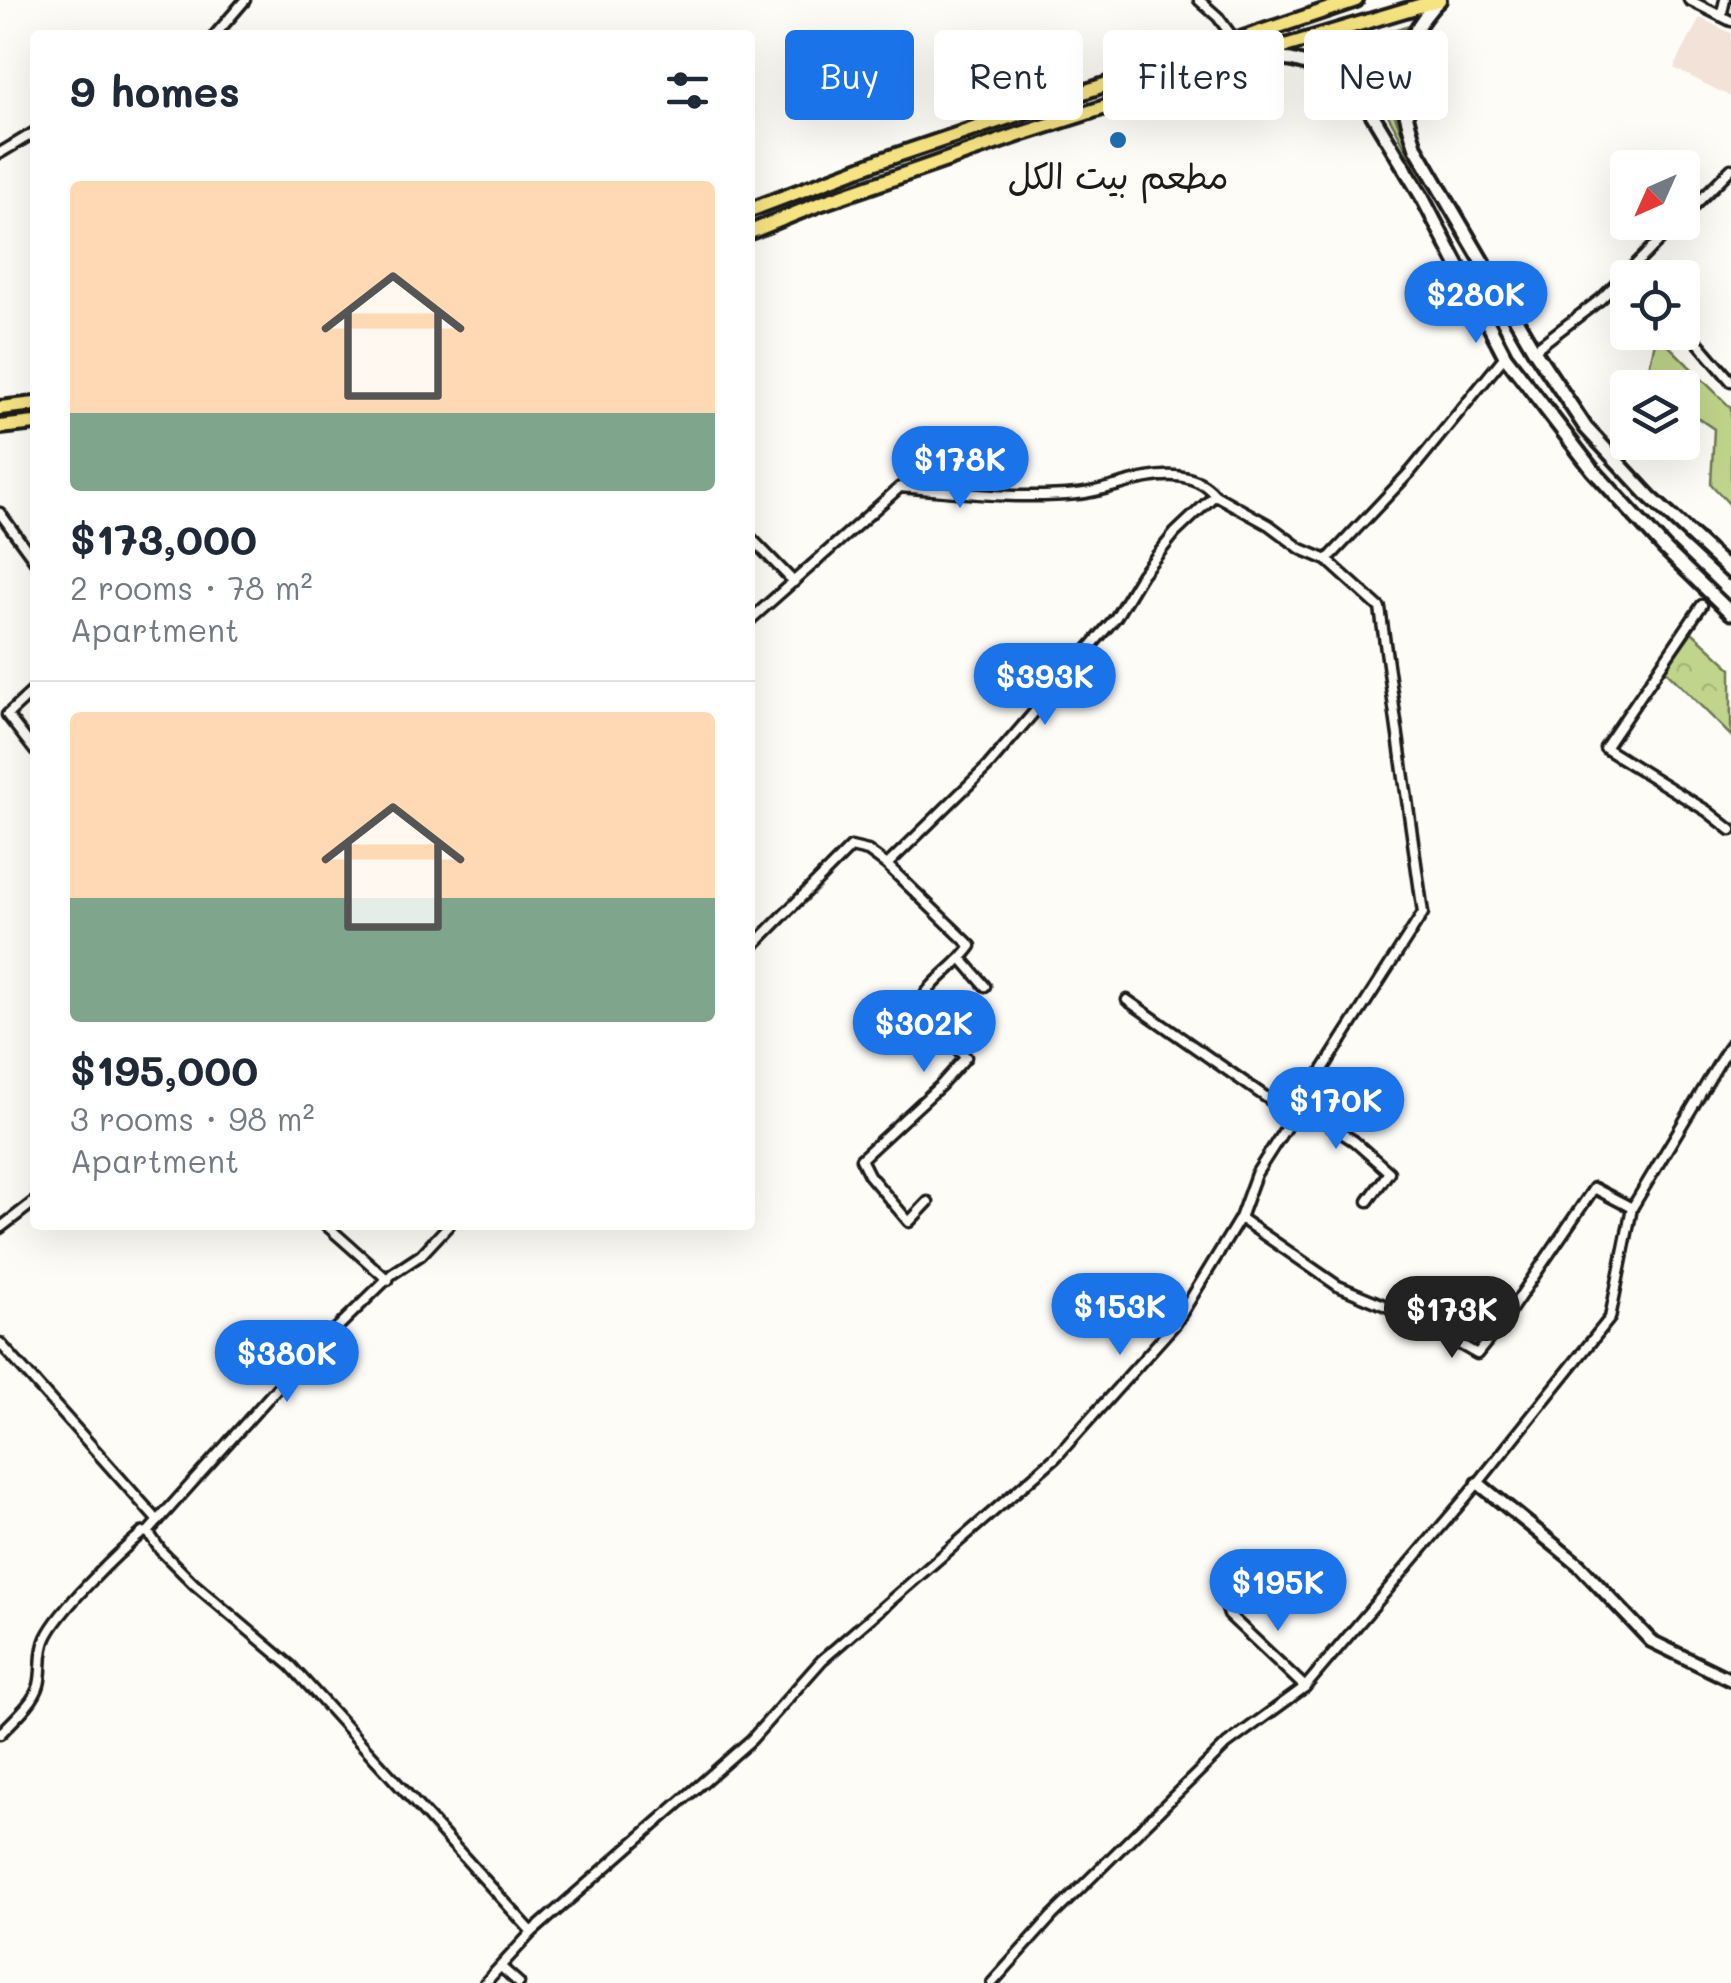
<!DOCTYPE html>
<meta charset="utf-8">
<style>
:root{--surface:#fff;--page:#f2f2f3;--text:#1f2937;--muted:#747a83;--line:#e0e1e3;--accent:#1a73e8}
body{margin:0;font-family:Mali,"Playpen Sans Arabic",sans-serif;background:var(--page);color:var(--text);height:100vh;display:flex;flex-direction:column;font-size:38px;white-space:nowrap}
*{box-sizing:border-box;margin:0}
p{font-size:32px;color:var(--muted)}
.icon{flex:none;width:55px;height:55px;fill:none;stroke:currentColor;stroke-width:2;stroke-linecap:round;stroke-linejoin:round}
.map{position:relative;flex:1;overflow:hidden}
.details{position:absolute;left:30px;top:30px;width:725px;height:1200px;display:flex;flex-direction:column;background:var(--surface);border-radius:10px;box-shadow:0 10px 40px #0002}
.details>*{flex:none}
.hud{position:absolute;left:785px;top:30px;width:795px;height:90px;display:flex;gap:20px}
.needle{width:65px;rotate:225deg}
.controls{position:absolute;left:1610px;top:150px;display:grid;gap:20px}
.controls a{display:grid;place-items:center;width:90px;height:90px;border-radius:10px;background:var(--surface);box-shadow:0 10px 40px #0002;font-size:50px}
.price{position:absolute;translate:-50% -85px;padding:0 22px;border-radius:35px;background:var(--accent);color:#fff;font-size:32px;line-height:65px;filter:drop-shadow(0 2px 5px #0008)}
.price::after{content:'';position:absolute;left:50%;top:60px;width:30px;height:22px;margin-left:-15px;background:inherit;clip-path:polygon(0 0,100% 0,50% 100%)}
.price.on{background:#222;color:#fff}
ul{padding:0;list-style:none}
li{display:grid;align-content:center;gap:20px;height:530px;padding:0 40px}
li+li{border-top:2px solid var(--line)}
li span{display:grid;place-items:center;height:310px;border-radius:10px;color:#555}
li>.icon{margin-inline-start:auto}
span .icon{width:180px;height:180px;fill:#fffc;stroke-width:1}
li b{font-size:42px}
h2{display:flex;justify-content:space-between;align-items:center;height:120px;padding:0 40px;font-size:42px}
.chip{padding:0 35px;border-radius:10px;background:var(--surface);box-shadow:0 10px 40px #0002;font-size:35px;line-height:90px}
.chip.on{background:var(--accent);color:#fff}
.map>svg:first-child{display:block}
</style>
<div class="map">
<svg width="1731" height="1983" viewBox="0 0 1731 1983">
<defs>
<pattern id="forest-crowns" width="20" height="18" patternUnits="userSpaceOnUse" patternTransform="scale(2.5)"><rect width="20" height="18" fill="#c0d58b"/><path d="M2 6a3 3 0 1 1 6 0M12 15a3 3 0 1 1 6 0" fill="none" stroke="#a4b677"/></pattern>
<pattern id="garden-dots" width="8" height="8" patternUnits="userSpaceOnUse" patternTransform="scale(2.5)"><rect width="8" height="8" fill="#c0d58b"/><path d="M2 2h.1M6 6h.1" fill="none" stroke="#a4b677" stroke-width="1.8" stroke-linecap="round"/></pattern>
</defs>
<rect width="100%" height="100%" fill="#fdfcf7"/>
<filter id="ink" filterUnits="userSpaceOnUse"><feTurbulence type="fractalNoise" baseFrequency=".01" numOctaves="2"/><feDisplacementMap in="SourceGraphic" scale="20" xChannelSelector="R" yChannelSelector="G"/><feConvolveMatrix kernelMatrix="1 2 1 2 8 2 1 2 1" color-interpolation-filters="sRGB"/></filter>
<g filter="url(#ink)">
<polygon fill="#f2e2d7" points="1700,18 1731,33 1731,97 1674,68"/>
<polygon fill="#c0d58b" stroke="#6e7854" stroke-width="2.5" points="1657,334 1731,408 1731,506 1711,484 1714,429 1683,408 1682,388 1651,387 1645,384"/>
<polygon fill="url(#forest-crowns)" stroke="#6e7854" stroke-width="2.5" points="1692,632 1731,668 1731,736 1665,670"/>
<path fill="url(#garden-dots)" stroke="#6e7854" stroke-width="2.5" d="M1406 26C1365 76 1402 133 1425 181L1423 183C1398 136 1377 76 1327 51Z"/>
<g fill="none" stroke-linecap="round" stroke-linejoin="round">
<g stroke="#1c1c1c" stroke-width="15">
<g id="minor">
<polyline points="1199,0 1218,17 1234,39"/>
<polyline points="1689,0 1731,21"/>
<polyline points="1721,16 1725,0"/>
<polyline points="215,35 245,0"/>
<polyline points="0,153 35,132"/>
<polyline points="1682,218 1731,169"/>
<polyline points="1682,324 1731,381"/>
<polyline points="1534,350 1601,299 1678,222"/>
<polyline points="0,513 35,561"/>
<polyline points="750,537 794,582"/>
<polyline points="1327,560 1411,471 1505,356"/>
<polyline points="1702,605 1605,748 1707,811 1731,830"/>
<path d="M750 620 900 487C958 492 1019 500 1077 494 1110 491 1141 474 1175 476 1191 477 1205 483 1215 495"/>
<polyline points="35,689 7,715 35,751"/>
<path d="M887 865 971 946C956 968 928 982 919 1006L928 1022 966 1057 941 1085 861 1159 869 1175 909 1222 928 1202"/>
<polyline points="962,959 985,986"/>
<polyline points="1127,1000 1293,1116"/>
<polyline points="1301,1106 1354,1141 1389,1172 1368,1201"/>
<polyline points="1240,1218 1338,1286 1410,1316 1477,1354 1502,1323 1594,1188 1632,1208"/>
<polyline points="326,1225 388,1280"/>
<polyline points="0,1228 35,1201"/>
<polyline points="0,1343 158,1521"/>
<polyline points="148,1532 161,1551 194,1584 291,1666 532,1932"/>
<polyline points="1223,1597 1229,1615 1305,1687"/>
<path d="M0 1734C13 1720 34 1703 39 1685 43 1670 39 1653 46 1638 58 1611 118 1553 142 1533L148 1532 286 1378 392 1274 421 1255 449 1225"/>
<polyline points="501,1967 519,1983"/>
<polyline points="485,1983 532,1932 751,1740 822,1660 1056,1457 1176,1323 1240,1218 1256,1174 1423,913 1380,608 1327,560 1301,549 1269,525 1215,495 1175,533 1142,574 1116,617 987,767 887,865 868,851 851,847 750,949"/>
<polyline points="992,1983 1052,1916 1227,1744 1305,1687 1478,1483 1610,1318 1632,1208 1731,1043"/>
</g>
</g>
<g stroke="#1c1c1c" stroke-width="18">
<polyline id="tertiary" points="1478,1483 1579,1565 1651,1641 1731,1680"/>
</g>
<g stroke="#1c1c1c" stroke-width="19">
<g id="secondary">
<path d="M1439 0C1392 49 1396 88 1416 148L1534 350 1586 428 1650 497 1731 572"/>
<polyline points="1257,57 1291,60 1317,67 1344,84 1369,109 1422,197 1505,356 1592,469 1666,550 1731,613"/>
</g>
</g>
<g stroke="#1c1c1c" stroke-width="20">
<g id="primary">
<polyline points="750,210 879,161 1356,0"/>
<polyline points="750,232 819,204 1021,134 1171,86 1275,49 1439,0"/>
<polyline points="0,408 35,404"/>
<polyline points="0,427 35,423"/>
</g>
</g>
<use href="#minor" stroke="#fdfcf7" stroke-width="8"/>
<use href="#tertiary" stroke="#fdfcf7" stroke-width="10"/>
<use href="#secondary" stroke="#fdfcf7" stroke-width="11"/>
<use href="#primary" stroke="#f6e381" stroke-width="12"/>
</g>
</g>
<circle fill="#1f6fb2" stroke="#fdfcf7" stroke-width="4" cx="1118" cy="140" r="10"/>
<g text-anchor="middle" stroke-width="9" stroke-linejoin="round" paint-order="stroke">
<g font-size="35" fill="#1c1c1c" stroke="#fdfcf7">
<text x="1118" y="189">مطعم بيت الكل</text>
</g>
</g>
</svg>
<div class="controls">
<a><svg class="needle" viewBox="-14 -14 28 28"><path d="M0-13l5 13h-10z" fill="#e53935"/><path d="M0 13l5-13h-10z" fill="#747a83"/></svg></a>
<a><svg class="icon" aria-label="locate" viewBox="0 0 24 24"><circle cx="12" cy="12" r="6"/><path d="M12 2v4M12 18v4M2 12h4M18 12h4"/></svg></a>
<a><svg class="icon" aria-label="layers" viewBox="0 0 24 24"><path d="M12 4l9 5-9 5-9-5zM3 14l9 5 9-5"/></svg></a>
</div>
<b class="price" style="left:1476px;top:346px">$280K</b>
<b class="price" style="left:960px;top:511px">$178K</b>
<b class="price" style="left:1045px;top:728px">$393K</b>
<b class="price" style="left:924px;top:1075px">$302K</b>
<b class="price" style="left:1336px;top:1152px">$170K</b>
<b class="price" style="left:1120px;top:1358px">$153K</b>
<b class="price on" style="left:1452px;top:1361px">$173K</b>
<b class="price" style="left:287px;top:1405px">$380K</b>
<b class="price" style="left:1278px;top:1634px">$195K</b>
<div class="hud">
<a class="chip on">Buy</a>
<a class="chip">Rent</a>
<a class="chip">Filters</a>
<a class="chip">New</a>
</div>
<section class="details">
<h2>9 homes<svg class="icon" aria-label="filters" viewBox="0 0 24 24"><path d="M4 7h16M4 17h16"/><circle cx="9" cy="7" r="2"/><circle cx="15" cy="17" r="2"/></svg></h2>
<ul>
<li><span style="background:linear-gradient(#ffd9b3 75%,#7fa58c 0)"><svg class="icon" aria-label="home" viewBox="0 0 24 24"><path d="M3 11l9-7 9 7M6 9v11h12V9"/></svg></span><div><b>$173,000</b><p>2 rooms · 78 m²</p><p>Apartment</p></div></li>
<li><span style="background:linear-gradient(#ffd9b3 60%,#7fa58c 0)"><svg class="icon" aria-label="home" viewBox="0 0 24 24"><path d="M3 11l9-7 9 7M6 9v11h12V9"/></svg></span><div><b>$195,000</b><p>3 rooms · 98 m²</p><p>Apartment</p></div></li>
</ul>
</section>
</div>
